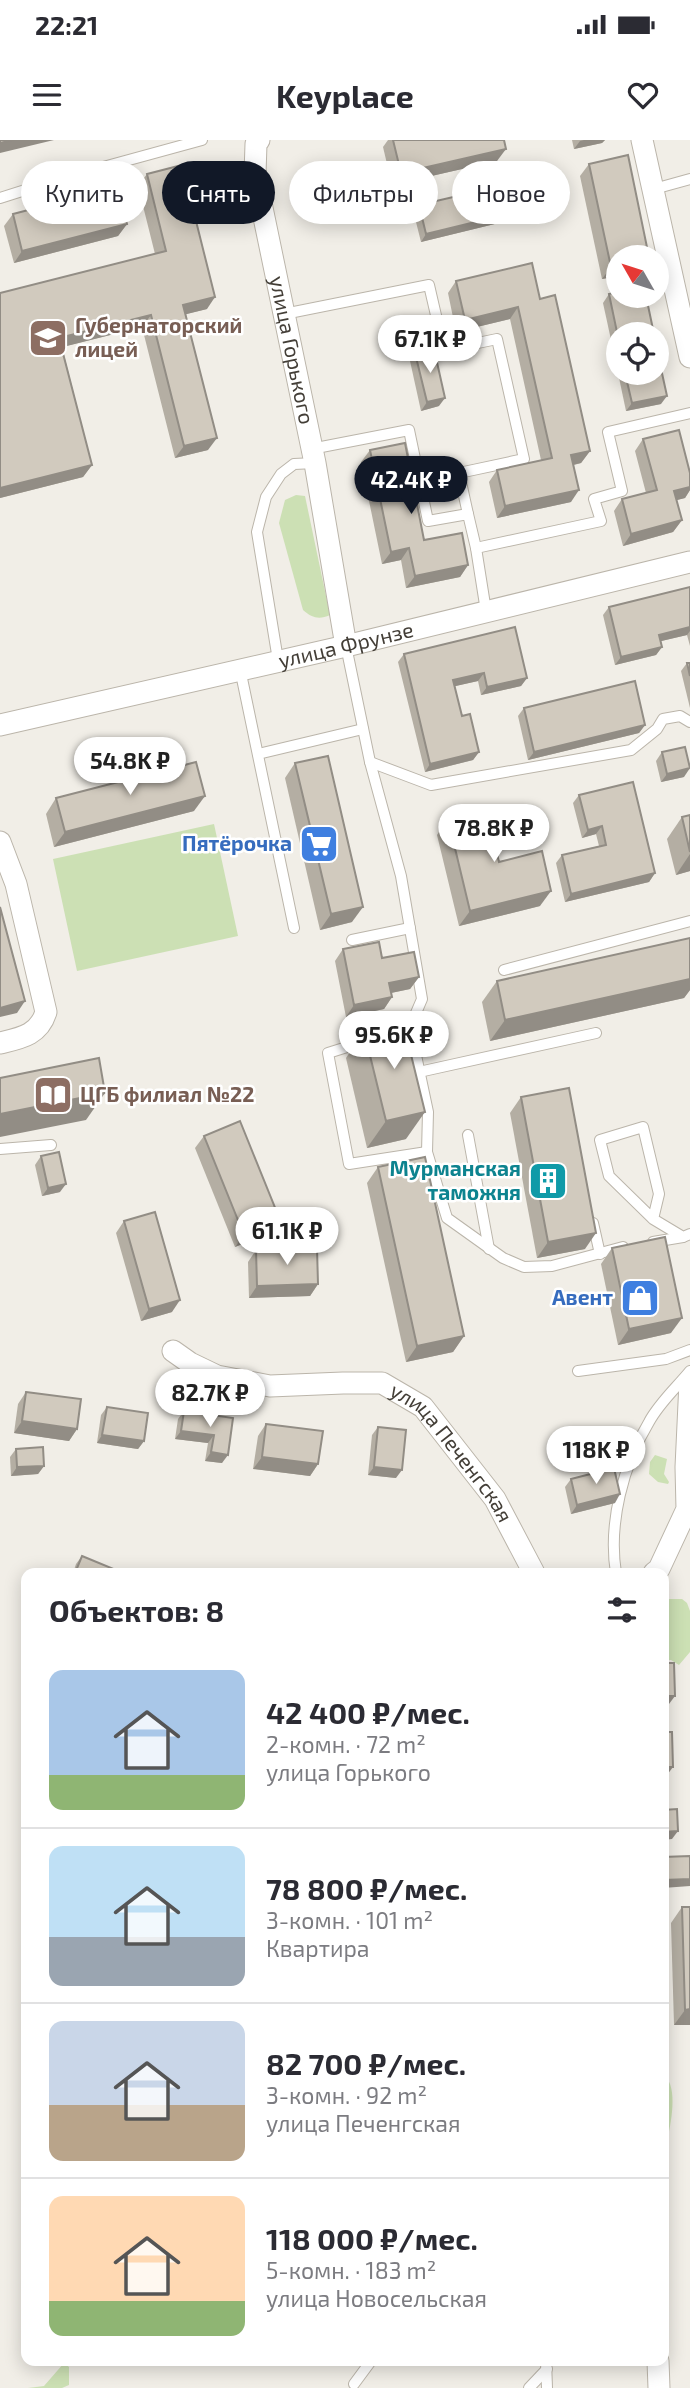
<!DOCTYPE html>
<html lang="ru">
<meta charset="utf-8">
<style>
:root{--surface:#fff;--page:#f7f7f7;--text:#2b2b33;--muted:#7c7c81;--line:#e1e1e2;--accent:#111827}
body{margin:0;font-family:"Exo 2",sans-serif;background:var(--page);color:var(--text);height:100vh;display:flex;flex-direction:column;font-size:26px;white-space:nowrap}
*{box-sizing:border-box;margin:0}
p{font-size:23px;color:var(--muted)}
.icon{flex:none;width:38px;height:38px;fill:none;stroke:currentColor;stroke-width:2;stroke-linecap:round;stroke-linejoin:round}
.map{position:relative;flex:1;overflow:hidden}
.side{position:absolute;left:21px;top:1428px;width:648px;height:798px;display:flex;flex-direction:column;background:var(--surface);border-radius:14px;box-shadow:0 4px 18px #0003}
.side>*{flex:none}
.banner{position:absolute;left:21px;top:21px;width:649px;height:63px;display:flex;gap:14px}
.needle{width:46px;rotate:309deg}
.buttons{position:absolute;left:606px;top:105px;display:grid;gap:14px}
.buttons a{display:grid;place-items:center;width:63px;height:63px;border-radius:50%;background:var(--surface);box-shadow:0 4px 18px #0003;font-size:35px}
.price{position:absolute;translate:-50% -60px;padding:0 16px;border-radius:24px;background:#fff;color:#222;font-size:23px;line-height:46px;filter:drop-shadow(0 2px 4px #0008)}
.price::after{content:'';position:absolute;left:50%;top:42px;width:21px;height:16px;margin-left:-10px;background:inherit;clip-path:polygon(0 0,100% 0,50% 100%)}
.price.current{background:var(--accent);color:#fff}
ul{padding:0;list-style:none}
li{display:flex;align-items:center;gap:21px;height:175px;padding:0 28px}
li+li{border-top:2px solid var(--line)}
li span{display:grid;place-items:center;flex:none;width:196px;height:140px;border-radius:14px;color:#555}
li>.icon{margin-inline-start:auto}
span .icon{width:84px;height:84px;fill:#fffc;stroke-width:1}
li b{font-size:30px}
h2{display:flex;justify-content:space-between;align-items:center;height:84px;padding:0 28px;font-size:30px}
.chip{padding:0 24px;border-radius:32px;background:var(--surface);box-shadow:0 4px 18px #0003;font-size:24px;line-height:63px}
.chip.current{background:var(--accent);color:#fff}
.status{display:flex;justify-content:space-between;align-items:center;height:49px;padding:0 35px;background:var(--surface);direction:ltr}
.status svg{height:19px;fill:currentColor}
header{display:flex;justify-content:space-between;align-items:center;height:91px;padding:0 28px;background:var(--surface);font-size:32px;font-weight:700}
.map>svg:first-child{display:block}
</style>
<div class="status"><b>22:21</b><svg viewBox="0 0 49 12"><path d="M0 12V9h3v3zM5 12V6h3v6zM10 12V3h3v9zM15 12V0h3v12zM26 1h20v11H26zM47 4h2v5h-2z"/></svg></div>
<header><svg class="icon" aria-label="menu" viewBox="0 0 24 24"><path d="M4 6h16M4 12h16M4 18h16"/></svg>Keyplace<svg class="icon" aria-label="heart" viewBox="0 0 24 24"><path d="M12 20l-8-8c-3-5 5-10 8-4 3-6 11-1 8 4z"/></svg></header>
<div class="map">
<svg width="690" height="2248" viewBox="0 0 690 2248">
<rect width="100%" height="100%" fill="#f1eee7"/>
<g fill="#cce0b4">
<path d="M296 355 305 356 330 475C319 480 312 478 303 470L279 383 285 360Z"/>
<polygon points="214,684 238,796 77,831 53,719"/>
<polygon points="655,1315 667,1319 664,1334 669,1342 668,1344 658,1342 649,1334 650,1322"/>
<polygon points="663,1459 682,1459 687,1463 690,1471 690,1512 679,1525 671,1520 663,1520"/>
<path d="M667 1938C678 1954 670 1988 666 2006L663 2007V1943Z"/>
<polygon points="64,2223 69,2227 69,2245 62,2248 28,2248 44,2246"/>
</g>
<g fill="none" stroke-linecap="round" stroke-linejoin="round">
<g stroke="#bbb5aa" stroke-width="12">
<g id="lane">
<polyline points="654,49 690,39"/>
<polyline points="0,58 63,38 202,0"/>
<polyline points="284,174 429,145 444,210 497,199 524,319 459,333 468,374"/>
<polyline points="311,309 409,290 428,381 468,374 476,408"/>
<polyline points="486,471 476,408 601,381 594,359 622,351 608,292 690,273"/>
<polyline points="346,506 370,622 401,736 422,859 410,887 428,972 427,1012 447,1078 503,1118 524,1127 552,1126 623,1107"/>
<polyline points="278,520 257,392 266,357 281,334 294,324 315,323"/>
<polyline points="240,529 294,788"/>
<polyline points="258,614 363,589"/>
<polyline points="370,622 431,645 631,610 657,589 663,579 680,576 690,582"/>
<polyline points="352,800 410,788"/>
<polyline points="504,830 690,781"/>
<polyline points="366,901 328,913 349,1024 427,1012"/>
<polyline points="419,932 596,893"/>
<polyline points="468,995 489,1109"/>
<polyline points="0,1009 51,1005"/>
<polyline points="653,1079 609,1036 600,1000 643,987 659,1054 653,1079 683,1097 690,1094"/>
<polyline points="593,1083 600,1114"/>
<polyline points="653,1102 683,1097"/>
<polyline points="578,1231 666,1219 690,1210"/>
<path d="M616 1433C608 1384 623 1325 649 1282 659 1263 677 1247 690 1231"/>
<polyline points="546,2221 547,2248"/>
<polyline points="354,2244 371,2221"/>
<polyline points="529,2248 547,2229"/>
</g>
</g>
<g stroke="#bbb5aa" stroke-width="23">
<g id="street">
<path id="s1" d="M259 0 256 4 255 34 315 323 346 506"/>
<polyline points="642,0 690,217"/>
<path id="s2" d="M0 585 346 506 690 422"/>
<path d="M0 702 16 744 46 872C39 895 21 898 0 903"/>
<path id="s3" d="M173 1211 190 1223 217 1236 270 1246 343 1243H382L423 1267 495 1359 534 1433"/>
<polyline points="654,1433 659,1429 687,1369 686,1327 690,1242"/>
<polyline points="658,2221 659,2248"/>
</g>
</g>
<use href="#lane" stroke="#fff" stroke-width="10"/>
<use href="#street" stroke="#fff" stroke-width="21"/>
</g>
<g fill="#b4aea3">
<polygon points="388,0 504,0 497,21 392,45 383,7"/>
<polygon points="572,0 605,0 602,3 574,9"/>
<polygon points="589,24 618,136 602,139 580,36"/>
<polygon points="147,34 207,169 186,174 208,310 175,318 142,187 62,207 92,325 83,337 0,358 0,153 155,114 138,46"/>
<polygon points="419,65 515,79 421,102 414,74"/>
<polygon points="13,74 127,84 118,96 14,123 4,86"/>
<polygon points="456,141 540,159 590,311 581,323 574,325 571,362 497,378 489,342 497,330 541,320 510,179 456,192 448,153"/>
<polygon points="609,154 618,194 618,232 603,163"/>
<polygon points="415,213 439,266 421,271 410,221"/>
<polygon points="618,233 656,233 661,264 626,271"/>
<polygon points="643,299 690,347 690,350 685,358 676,360 682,380 673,392 623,406 614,371 622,359 646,353 635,311"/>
<polygon points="370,310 424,400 468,425 460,437 406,448 401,420 382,424 361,322"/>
<polygon points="690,447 690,506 687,495 661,501 662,507 656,515 615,525 603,475 609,467"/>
<polygon points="404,514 527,538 521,546 481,555 478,541 455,546 462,576 479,612 473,620 425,632 398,522"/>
<polygon points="687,523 690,523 690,568 681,531"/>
<polygon points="524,568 645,585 639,593 528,620 518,576"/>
<polygon points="662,612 684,637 661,642 656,621"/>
<polygon points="295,623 352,782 320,790 285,638"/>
<polygon points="579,655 655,733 649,742 565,762 556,723 562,715 599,706 596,694 582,698 573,663"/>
<polygon points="56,658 194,671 54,707 46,674"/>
<polygon points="690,675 690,731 676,735 667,699 682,677"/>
<polygon points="448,679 503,703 496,712 499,722 540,766 459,786 437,695"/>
<polygon points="690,798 690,850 684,858 490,901 482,862 497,841"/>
<polygon points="343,809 419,837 410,849 391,853 392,857 384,869 346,877 335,821"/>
<polygon points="364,891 406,999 367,1008 346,918"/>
<polygon points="521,957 585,1109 537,1118 510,973"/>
<polygon points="204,996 280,1080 272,1092 235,1107 195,1008"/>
<polygon points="41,1016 60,1052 42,1056 35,1025"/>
<polygon points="378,1027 464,1196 453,1212 406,1222 367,1043"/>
<polygon points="124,1081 172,1172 141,1181 116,1093"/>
<polygon points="612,1108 671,1193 618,1205 601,1124"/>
<polygon points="256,1110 318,1144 310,1156 249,1158 248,1122"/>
<polygon points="26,1252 77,1289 69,1301 14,1293 18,1264"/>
<polygon points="107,1267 144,1301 138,1309 97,1303 101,1275"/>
<polygon points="184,1271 233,1278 222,1323 205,1321 208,1303 175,1299 178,1279"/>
<polygon points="266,1284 318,1324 310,1336 253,1329 258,1296"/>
<polygon points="378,1287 396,1338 368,1335 372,1295"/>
<polygon points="16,1309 44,1326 38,1334 11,1336 10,1317"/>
<polygon points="571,1339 615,1363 571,1374 565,1347"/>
<polygon points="82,1416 120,1433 73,1433 76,1424"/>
<polygon points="682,1767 690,1767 690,1885 674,1885 671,1783"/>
</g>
<g fill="#928d85">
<polygon points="12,0 54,0 0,13 0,3"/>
<polygon points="584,0 605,0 602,3 574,9 580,1"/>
<polygon points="506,9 497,21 392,45 401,33"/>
<polygon points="520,71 515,79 421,102 426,94"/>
<polygon points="127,84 118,96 14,123 22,111"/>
<polygon points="618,126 618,136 602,139 611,127"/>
<polygon points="215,157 207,169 175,177 183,165"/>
<polygon points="518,167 510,179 456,192 465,180"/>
<polygon points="151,175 142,187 51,210 59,198"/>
<polygon points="667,256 661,264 626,271 632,263"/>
<polygon points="445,258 439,266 421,271 427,262"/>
<polygon points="217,298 208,310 175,318 184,306"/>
<polygon points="590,311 581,323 563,327 571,315"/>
<polygon points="92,325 83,337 0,358 0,348"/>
<polygon points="690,347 690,350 685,358 666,363 674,351"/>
<polygon points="579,350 571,362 497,378 505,366"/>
<polygon points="682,380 673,392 623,406 631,394"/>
<polygon points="409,408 401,420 382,424 391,412"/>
<polygon points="468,425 460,437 406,448 415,436"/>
<polygon points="690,487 690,491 687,495 653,503 659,495"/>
<polygon points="662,507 656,515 615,525 621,517"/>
<polygon points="484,533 478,541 447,548 453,540"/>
<polygon points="527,538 521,546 481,555 487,547"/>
<polygon points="645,585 639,593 528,620 534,612"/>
<polygon points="479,612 473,620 425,632 430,624"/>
<polygon points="690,628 684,637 661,642 667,634"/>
<polygon points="205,656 194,671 54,707 65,692"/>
<polygon points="602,686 596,694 582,698 588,690"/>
<polygon points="503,703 492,718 495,705"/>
<polygon points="690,714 690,731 676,735"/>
<polygon points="655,733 649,742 565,762 571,754"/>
<polygon points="551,751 540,766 459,786 470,771"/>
<polygon points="363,767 352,782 320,790 331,774"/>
<polygon points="419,837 410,849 381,855 389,843"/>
<polygon points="690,839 690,850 684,858 490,901 505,880"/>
<polygon points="392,857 384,869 346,877 354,865"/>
<polygon points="25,861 17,873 0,877 0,868"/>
<polygon points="105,953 86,980 0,997 0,974"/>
<polygon points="425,972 406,999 367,1008 386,981"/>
<polygon points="66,1044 60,1052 42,1056 48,1048"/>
<polygon points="280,1080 272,1092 235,1107 244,1095"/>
<polygon points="596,1093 585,1109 537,1118 548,1102"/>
<polygon points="318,1144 310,1156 249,1158 257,1146"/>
<polygon points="180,1160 172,1172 141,1181 149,1169"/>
<polygon points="682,1178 671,1193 618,1205 629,1189"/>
<polygon points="464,1196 453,1212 406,1222 417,1206"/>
<polygon points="22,1281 77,1289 69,1301 14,1293"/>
<polygon points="181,1291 214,1295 208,1303 175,1299"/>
<polygon points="102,1295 144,1301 138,1309 97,1303"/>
<polygon points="211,1312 228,1315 222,1323 205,1321"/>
<polygon points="262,1317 318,1324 310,1336 253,1329"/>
<polygon points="44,1326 38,1334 11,1336 17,1327"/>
<polygon points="374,1327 402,1330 396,1338 368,1335"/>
<polygon points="620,1354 615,1363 571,1374 577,1365"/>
<polygon points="663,1556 675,1556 669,1564 663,1564"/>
<polygon points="663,1627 673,1627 667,1635 663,1635"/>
<polygon points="678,1691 672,1699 663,1700 663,1692"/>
<polygon points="690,1739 690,1746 663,1748 663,1740"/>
<polygon points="690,1869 690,1885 674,1885 685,1870"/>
</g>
<g fill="#d1cabe" stroke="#928d85" stroke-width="2">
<polygon points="0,0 12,0 0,3"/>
<polygon points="393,0 504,0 506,9 401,33"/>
<polygon points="628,15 649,117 618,117 618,126 611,127 589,24"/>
<polygon points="182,25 215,157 183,165 217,298 184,306 151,175 59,198 92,325 0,348 0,153 166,111 147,34"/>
<polygon points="513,43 520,71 426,94 419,65"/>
<polygon points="117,47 127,84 22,111 13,74"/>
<polygon points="532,123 540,159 555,155 590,311 571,315 579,350 505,366 497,330 552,318 518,167 465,180 456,141"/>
<polygon points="618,152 618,156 646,156 654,194 618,194 618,197 609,154"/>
<polygon points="656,206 667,256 632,263 625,233 656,233"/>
<polygon points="434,209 445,258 427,262 415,213"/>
<polygon points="679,290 690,333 690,347 674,351 682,380 631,394 622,359 657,350 643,299"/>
<polygon points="405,303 424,400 462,393 468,425 415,436 409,408 391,412 370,310"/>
<polygon points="690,447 690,487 659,495 662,507 621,517 609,467"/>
<polygon points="515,487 527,538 487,547 484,533 453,540 462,576 470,574 479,612 430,624 404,514"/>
<polygon points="687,523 690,523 690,536"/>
<polygon points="635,541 645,585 534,612 524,568"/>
<polygon points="685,607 690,628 667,634 662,612"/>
<polygon points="328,616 363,767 331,774 295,623"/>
<polygon points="196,622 205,656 65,692 56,658"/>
<polygon points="633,642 655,733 571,754 562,715 606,705 602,686 588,690 579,655"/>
<polygon points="495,668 503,703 495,705 499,722 542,711 551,751 470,771 448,679"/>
<polygon points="690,675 690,712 682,677"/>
<polygon points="0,767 25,861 0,868"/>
<polygon points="690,798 690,839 505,880 497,841"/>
<polygon points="379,802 382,818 414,812 419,837 389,843 392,857 354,865 343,809"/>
<polygon points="403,882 425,972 386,981 364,891"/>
<polygon points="99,918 105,953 0,974 0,938"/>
<polygon points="569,948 596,1093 548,1102 521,957"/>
<polygon points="240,981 280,1080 244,1095 204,996"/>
<polygon points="59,1012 66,1044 48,1048 41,1016"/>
<polygon points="425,1017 464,1196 417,1206 378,1027"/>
<polygon points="155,1072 180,1160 149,1169 124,1081"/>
<polygon points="665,1097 682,1178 629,1189 612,1108"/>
<polygon points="317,1108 318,1144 257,1146 256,1110"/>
<polygon points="26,1252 81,1259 77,1289 22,1281"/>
<polygon points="107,1267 148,1273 144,1301 102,1295"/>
<polygon points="184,1271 233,1278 228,1315 211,1312 214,1295 181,1291"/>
<polygon points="266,1284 323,1291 318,1324 262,1317"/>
<polygon points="378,1287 406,1290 402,1330 374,1327"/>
<polygon points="43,1307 44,1326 17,1327 16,1309"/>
<polygon points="614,1328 620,1354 577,1365 571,1339"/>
<polygon points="82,1416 121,1432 120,1433 75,1433"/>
<polygon points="663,1523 674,1523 675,1556 663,1556"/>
<polygon points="663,1592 672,1592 673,1627 663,1627"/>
<polygon points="677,1669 678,1691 663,1692 663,1670"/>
<polygon points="690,1716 690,1739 663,1740 663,1717"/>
<polygon points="682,1767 690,1767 690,1869 685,1870"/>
</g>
<defs>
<g id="school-square" transform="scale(2.0125)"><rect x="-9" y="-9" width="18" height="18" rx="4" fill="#8d6e63" stroke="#fff"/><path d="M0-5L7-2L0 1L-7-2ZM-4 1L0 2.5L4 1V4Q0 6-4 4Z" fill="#fff"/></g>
<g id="supermarket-square" transform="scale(2.0125)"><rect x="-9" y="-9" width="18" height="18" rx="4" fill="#3f7fe0" stroke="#fff"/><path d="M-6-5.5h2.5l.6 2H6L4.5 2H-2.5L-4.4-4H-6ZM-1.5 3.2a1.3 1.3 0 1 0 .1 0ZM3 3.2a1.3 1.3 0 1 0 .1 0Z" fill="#fff"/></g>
<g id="library-square" transform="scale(2.0125)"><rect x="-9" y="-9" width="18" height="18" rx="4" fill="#8d6e63" stroke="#fff"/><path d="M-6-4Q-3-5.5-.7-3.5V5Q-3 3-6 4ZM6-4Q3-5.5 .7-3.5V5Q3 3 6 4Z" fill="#fff"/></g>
<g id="building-square" transform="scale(2.0125)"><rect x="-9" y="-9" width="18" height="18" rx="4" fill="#0f9aa8" stroke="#fff"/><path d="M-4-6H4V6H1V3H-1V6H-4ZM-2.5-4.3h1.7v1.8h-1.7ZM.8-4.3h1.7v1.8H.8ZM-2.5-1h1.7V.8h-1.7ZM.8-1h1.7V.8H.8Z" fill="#fff"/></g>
<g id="shop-square" transform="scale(2.0125)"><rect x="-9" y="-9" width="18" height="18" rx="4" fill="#3f7fe0" stroke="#fff"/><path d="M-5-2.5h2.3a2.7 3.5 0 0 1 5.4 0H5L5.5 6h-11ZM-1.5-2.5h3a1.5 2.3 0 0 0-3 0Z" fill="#fff"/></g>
</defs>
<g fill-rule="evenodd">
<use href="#school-square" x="48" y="198"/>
<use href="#supermarket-square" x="319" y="704"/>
<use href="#library-square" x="53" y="955"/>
<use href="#building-square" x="548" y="1041"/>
<use href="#shop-square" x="640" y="1158"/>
</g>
<g text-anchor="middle" stroke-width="5" stroke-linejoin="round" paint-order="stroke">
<g font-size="21" font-weight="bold" fill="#785e54" stroke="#fff" text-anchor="start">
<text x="75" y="193">Губернаторский<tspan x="75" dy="24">лицей</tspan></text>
<text x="80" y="962">ЦГБ филиал №22</text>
</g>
<g font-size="21" fill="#433e37" stroke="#fff">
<text dy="7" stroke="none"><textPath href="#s1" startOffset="215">улица Горького</textPath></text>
<text dy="7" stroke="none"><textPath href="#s2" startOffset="355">улица Фрунзе</textPath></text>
<text dy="7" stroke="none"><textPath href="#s3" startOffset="317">улица Печенгская</textPath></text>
</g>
<g font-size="21" font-weight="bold" fill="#366cbe" stroke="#fff" text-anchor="end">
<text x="292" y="711">Пятёрочка</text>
<text x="613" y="1165">Авент</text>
</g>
<g font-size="21" font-weight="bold" fill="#0d838f" stroke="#fff" text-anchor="end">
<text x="521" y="1036">Мурманская<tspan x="521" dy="24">таможня</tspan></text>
</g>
</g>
</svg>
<div class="buttons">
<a><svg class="needle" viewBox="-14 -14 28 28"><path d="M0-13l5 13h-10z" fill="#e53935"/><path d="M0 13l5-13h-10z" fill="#7c7c81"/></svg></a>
<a><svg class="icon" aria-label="locate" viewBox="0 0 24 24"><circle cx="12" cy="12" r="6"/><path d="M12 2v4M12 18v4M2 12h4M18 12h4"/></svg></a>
</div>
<b class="price" style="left:430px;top:235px">67.1K ₽</b>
<b class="price current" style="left:411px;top:376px">42.4K ₽</b>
<b class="price" style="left:130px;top:657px">54.8K ₽</b>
<b class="price" style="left:494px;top:724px">78.8K ₽</b>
<b class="price" style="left:394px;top:931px">95.6K ₽</b>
<b class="price" style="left:287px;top:1127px">61.1K ₽</b>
<b class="price" style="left:210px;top:1289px">82.7K ₽</b>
<b class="price" style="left:596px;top:1346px">118K ₽</b>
<div class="banner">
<a class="chip">Купить</a>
<a class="chip current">Снять</a>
<a class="chip">Фильтры</a>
<a class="chip">Новое</a>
</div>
<section class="side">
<h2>Объектов: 8<svg class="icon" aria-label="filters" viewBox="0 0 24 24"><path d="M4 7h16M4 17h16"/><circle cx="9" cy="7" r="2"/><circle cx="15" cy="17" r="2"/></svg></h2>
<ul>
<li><span style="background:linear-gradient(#a9c7e8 75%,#8fb573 0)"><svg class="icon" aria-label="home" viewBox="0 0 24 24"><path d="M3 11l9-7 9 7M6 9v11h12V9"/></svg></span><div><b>42 400 ₽/мес.</b><p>2-комн. · 72 m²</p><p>улица Горького</p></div></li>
<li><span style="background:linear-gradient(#bfe0f5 65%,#9aa5b1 0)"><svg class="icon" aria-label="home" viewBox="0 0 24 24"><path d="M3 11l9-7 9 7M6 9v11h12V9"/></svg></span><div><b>78 800 ₽/мес.</b><p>3-комн. · 101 m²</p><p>Квартира</p></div></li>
<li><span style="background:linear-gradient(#c9d6e8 60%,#b9a48a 0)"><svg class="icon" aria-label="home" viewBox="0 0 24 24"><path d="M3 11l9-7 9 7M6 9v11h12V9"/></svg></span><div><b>82 700 ₽/мес.</b><p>3-комн. · 92 m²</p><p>улица Печенгская</p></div></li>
<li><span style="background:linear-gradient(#ffd9b3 75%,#8fb573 0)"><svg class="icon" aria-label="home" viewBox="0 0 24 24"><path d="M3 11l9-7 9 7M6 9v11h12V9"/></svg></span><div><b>118 000 ₽/мес.</b><p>5-комн. · 183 m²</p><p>улица Новосельская</p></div></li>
</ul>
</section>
</div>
